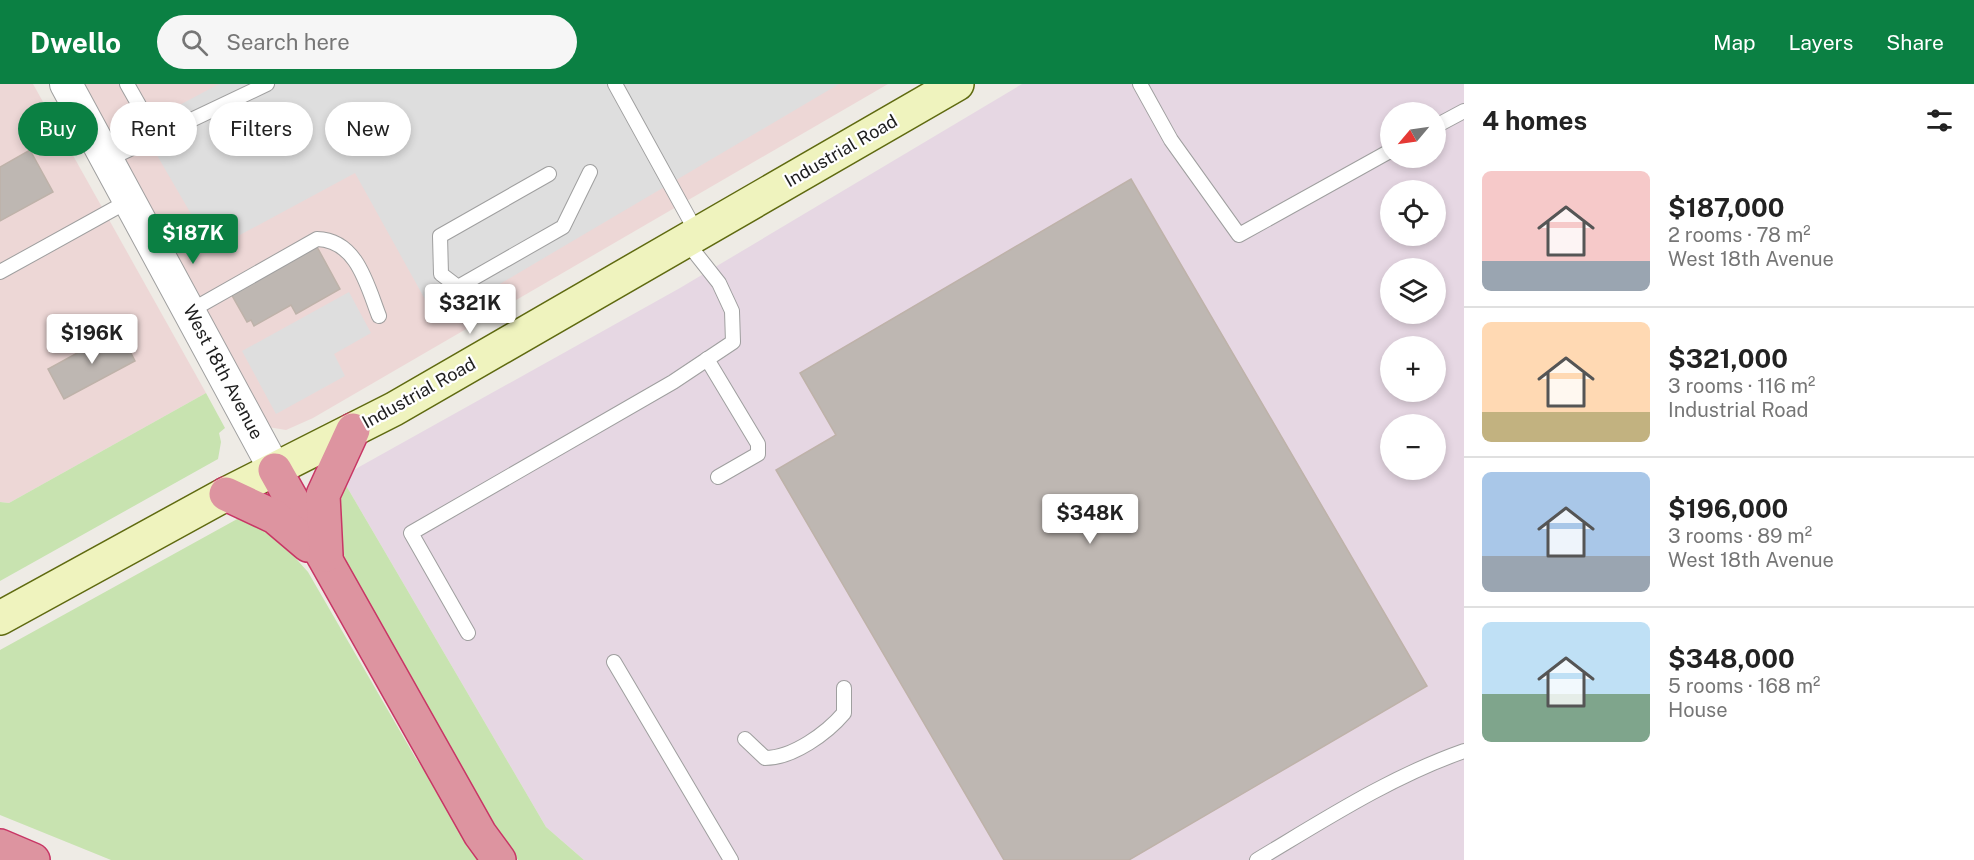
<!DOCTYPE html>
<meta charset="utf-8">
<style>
:root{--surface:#fff;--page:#f6f6f6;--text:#222;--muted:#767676;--line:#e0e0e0;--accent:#0b8043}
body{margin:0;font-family:"Public Sans",sans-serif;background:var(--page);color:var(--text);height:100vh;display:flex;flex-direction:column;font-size:22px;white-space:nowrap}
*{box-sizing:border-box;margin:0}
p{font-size:20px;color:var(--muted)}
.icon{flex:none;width:33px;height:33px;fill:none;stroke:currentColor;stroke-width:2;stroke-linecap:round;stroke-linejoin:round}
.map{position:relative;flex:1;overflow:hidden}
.sheet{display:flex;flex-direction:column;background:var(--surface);width:510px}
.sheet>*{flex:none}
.guide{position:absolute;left:18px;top:18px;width:570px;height:54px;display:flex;gap:12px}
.needle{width:39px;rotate:241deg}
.buttons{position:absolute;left:1380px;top:18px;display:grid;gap:12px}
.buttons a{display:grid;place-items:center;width:66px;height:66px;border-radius:50%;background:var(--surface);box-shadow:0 3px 9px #0003;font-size:30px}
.price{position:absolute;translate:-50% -51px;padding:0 14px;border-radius:6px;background:#fff;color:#222;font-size:20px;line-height:39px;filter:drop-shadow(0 2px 3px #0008)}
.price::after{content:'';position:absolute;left:50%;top:36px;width:18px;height:14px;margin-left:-9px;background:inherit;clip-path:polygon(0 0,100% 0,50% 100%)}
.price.on{background:var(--accent);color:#fff}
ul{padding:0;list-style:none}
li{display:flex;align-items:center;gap:18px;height:150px;padding:0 18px}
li+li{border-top:2px solid var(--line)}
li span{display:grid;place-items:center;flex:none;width:168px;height:120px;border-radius:9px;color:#555}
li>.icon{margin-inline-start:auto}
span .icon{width:72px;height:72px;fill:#fffc;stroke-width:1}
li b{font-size:26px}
h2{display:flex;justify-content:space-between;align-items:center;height:72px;padding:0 18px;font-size:26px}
.pill{padding:0 21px;border-radius:27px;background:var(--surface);box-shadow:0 3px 9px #0003;font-size:21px;line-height:54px}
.pill.on{background:var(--accent);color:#fff}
header{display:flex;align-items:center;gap:36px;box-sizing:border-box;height:84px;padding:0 30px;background:var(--accent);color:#fff}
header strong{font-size:28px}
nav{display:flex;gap:33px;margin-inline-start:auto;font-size:21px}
.search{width:420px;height:54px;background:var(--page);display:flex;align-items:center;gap:15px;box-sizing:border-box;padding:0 21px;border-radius:33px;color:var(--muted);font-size:22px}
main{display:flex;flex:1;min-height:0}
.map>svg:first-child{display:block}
</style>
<header>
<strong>Dwello</strong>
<div class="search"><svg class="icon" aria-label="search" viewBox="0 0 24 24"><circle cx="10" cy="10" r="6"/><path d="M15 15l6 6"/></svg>Search here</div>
<nav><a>Map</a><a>Layers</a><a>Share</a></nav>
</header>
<main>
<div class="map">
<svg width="1464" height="776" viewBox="0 0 1464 776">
<rect width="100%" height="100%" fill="#eeebe5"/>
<g fill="#edd7d6">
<polygon points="0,0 33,0 206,309 9,419 0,418"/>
<polygon points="73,0 888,0 313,334 286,346 268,343"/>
</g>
<path fill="#e6d7e3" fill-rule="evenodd" d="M1022 0H1464V776H584L546 743 344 398 348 390 359 383 680 204ZM1390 28H1436V74H1390ZM1390 106H1436V152H1390ZM1390 184H1436V230H1390ZM1390 262H1436V308H1390ZM1390 340H1436V386H1390Z"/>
<g fill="#c8e3b0">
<polygon points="206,309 225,344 219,349 221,358 218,375 0,497 0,418 9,419"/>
<polygon points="344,398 546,743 584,776 518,776 489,734 338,470 335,413"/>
<polygon points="239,434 251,435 282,459 308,488 415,673 485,776 111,776 0,731 0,566"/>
</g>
<g fill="#dedede">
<polygon points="219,0 839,0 437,237 355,89 212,166 140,42"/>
<polygon points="349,208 371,249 334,270 345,292 276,330 242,267"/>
</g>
<g fill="#beb7b2" stroke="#beb2a9" stroke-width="1.5">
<polygon points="30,66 53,108 0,137 0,83"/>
<polygon points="1131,95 1427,602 1129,776 1004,776 776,386 836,351 800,289"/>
<polygon points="316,161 340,205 296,230 291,221 254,242 251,236 247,238 230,208"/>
<polygon points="119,246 135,277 64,315 48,285"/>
</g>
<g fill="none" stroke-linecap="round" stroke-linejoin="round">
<g stroke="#9f9f9f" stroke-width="16">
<g id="service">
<polyline points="127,0 157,53"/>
<polyline points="615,0 697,149"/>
<polyline points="1140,0 1171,56 1239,151 1390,67"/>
<polyline points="1436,42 1464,27"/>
<polyline points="109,75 267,0"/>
<polyline points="549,90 440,152 441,190 458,203 563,143 590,88"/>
<polyline points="0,188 130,116"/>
<path d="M190 227 317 155C357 156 367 201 379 232"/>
<polyline points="707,275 758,360 758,370 718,393"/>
<polyline points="468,549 411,449 673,298 733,258 732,227 719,199 685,156"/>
<polyline points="614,578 731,776"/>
<path d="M745 655 765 674C793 674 827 649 844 629V604"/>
<path d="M1257 776C1324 736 1390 693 1464 667"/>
</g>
</g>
<g stroke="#9f9f9f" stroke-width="34">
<polyline id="tertiary" points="66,0 275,386"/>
</g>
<g stroke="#5f6a10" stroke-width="36">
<polyline id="secondary" points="0,534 226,410 394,325 957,0"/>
</g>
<g stroke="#c83665" stroke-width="36">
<g id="motorway">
<polyline points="275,386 480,750 499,776"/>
<polyline points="226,410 275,433 308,461"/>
<polyline points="326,471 323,411 353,346"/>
<polyline points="0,762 33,776"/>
</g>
</g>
<use href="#service" stroke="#fff" stroke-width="14"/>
<use href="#tertiary" stroke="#fff" stroke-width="32"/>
<use href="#secondary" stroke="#eff3be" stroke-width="33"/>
<use href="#motorway" stroke="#dd94a0" stroke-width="33"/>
</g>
<g text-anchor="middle" stroke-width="4.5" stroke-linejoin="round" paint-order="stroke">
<g font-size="18" fill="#1e1e1e" stroke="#fff">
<text transform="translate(841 67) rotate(-30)" y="6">Industrial Road</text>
<text transform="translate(223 288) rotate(62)" y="6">West 18th Avenue</text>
<text transform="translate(419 309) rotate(-29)" y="6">Industrial Road</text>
</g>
</g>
</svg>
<div class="buttons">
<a><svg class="needle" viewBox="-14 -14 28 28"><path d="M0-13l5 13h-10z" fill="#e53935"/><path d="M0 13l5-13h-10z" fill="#767676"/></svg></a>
<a><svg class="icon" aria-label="locate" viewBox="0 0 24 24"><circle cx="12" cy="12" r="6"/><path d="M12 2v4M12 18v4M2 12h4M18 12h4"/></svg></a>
<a><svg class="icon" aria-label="layers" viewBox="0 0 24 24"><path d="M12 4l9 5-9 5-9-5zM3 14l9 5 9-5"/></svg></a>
<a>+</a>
<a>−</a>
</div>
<b class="price on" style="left:193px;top:181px">$187K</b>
<b class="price" style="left:470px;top:251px">$321K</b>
<b class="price" style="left:92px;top:281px">$196K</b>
<b class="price" style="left:1090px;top:461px">$348K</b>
<div class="guide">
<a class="pill on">Buy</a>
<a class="pill">Rent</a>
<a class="pill">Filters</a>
<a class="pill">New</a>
</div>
</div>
<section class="sheet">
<h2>4 homes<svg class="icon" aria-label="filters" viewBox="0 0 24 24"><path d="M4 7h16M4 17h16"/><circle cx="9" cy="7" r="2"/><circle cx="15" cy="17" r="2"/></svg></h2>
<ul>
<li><span style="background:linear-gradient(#f6c9c9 75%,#9aa5b1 0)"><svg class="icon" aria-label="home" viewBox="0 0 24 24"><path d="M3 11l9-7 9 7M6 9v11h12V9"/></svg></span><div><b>$187,000</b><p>2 rooms · 78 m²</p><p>West 18th Avenue</p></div></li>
<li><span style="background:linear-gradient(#ffd9b3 75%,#c2b280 0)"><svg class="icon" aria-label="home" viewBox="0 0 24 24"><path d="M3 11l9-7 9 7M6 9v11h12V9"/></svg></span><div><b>$321,000</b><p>3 rooms · 116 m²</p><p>Industrial Road</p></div></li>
<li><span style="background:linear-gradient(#a9c7e8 70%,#9aa5b1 0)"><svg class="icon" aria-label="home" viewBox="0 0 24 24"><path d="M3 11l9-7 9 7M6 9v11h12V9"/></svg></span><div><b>$196,000</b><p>3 rooms · 89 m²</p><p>West 18th Avenue</p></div></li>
<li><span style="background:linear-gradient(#bfe0f5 60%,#7fa58c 0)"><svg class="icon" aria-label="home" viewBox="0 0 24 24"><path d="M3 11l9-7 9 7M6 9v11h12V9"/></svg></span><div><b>$348,000</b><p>5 rooms · 168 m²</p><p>House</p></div></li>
</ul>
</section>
</main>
